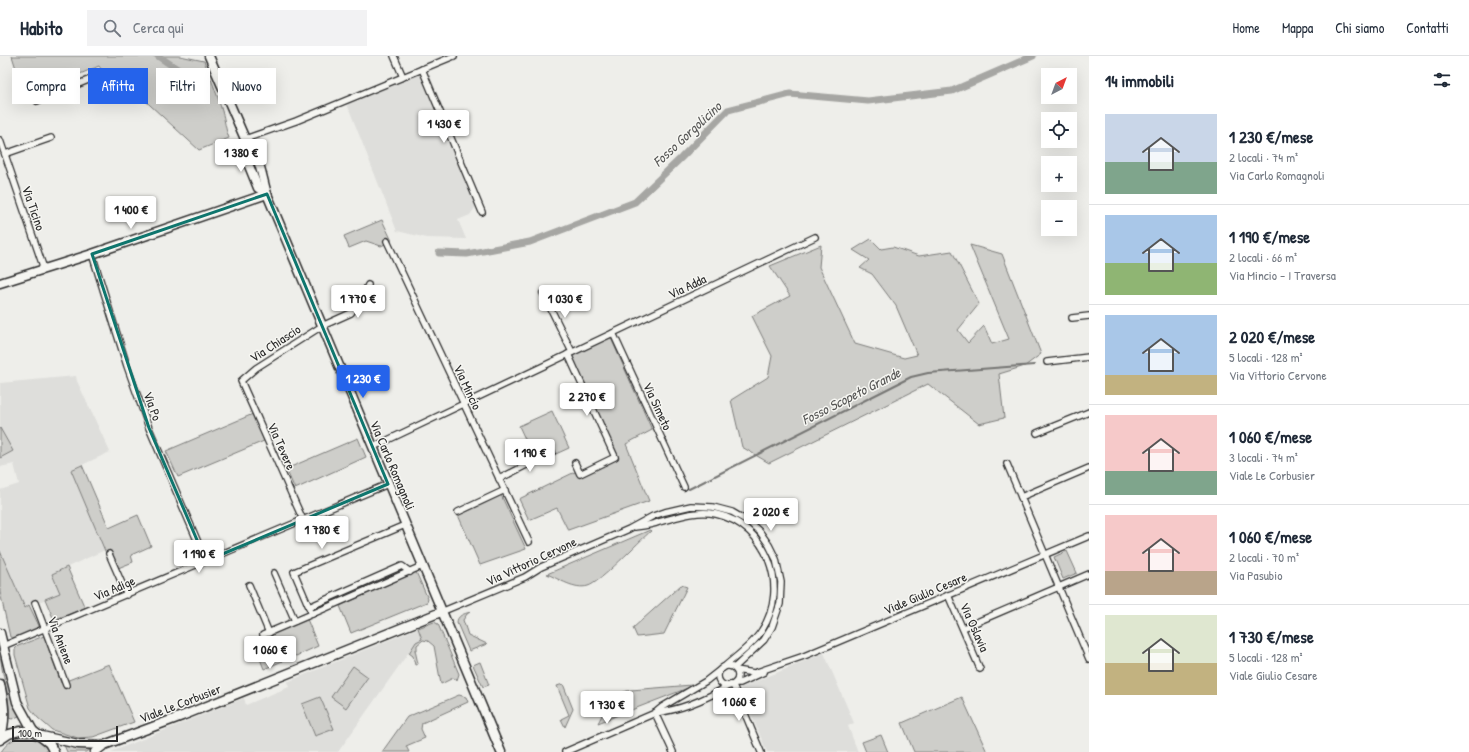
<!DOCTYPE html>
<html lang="it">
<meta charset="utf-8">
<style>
:root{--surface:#fff;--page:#f2f2f3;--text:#1f2937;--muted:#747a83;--line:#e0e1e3;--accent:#2563eb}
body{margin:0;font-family:"Patrick Hand",sans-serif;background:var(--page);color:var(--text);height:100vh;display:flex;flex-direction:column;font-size:15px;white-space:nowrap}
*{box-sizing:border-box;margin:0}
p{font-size:13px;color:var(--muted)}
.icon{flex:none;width:22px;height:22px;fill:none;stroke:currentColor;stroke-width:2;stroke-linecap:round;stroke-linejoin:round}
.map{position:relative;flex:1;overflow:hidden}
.side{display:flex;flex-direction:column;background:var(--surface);width:380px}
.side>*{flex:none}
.hud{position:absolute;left:12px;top:12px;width:380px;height:36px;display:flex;gap:8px}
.needle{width:26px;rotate:41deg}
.tools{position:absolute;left:1041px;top:12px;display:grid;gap:8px}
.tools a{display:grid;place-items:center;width:36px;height:36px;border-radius:0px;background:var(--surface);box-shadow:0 4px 16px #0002;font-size:20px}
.scale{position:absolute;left:12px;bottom:10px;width:106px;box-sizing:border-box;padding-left:4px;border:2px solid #2b2b2b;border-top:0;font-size:11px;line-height:14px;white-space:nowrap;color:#2b2b2b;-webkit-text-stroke:3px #f6f6f2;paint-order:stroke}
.price{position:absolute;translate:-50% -34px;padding:0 9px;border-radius:4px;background:#fff;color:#222;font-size:13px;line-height:26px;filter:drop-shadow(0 1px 2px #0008)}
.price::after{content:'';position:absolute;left:50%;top:24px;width:12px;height:9px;margin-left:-6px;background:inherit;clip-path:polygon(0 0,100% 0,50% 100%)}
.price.active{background:var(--accent);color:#fff}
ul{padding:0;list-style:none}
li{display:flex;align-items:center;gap:12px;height:100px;padding:0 16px}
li+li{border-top:1px solid var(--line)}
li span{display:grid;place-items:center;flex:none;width:112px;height:80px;border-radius:0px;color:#555}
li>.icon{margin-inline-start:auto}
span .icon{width:48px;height:48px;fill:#fffc;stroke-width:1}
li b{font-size:17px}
h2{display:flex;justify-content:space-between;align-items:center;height:48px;padding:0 16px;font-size:17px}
.pill{padding:0 14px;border-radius:0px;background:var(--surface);box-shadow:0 4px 16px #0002;font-size:14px;line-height:36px}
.pill.active{background:var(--accent);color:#fff}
header{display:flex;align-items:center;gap:24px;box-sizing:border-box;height:56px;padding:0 20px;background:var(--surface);border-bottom:1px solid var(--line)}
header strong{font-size:19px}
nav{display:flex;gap:22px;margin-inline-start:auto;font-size:14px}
.search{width:280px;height:36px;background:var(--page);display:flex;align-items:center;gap:10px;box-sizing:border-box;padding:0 14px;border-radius:0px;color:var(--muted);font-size:15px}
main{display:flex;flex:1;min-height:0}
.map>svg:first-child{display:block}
</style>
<header>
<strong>Habito</strong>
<div class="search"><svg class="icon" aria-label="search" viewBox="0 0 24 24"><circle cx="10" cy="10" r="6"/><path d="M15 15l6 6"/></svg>Cerca qui</div>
<nav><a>Home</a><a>Mappa</a><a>Chi siamo</a><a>Contatti</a></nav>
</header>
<main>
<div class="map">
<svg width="1089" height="696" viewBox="0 0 1089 696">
<rect width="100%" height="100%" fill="#eeeeea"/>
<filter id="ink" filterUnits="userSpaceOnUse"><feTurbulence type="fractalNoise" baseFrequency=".025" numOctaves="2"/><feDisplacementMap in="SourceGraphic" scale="8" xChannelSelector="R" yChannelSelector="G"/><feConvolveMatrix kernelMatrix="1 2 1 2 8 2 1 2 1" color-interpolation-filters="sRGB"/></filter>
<g filter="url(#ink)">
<g fill="#dededb">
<polygon points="428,15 481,143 470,159 458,164 466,183 427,182 397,175 347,48"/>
<polygon points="76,320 77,325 110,396 71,414 105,494 52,518 60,537 25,552 0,495 0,434 19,428 14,408 0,411 0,327"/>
<polygon points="418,572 422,583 416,586 338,696 111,696 244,642 246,649 267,640 289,631 287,626"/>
<polygon points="824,597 854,667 848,670 858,696 767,696 740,632"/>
</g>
<g fill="#cececa" stroke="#7c7c7a">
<path d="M12 0H180L204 5C210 21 217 37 222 55 225 64 225 73 229 82L199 94 114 16 106 19 99 10 25 41Z"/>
<polygon points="382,164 392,185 381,190 366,185 349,192 344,180"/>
<polygon points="871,183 881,193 893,191 919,200 952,195 979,248 958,274 968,287 984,270 992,288 1009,283 970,189 1002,198 1041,298 1025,310 999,318 1004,362 979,368 928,328 769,407 742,391 731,344 768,321 772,300 752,260 790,240 770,210 821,189 819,211 855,288 904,302 917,299 896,250 872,218 860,212 869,204 853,194"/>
<polygon points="610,280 652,374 626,388 649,445 568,474 557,452 529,464 519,443 577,415 580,421 619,402 571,299"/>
<polygon points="552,355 569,392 536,407 519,370"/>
<polygon points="253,358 264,385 178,421 166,395"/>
<polygon points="0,372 13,395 0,402"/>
<polygon points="358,382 366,401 295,433 286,413"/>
<polygon points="82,409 109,472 138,459 151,490 131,499 133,506 113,514 71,414"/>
<polygon points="501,439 526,493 480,509 458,459"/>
<path d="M650 474 651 475C639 485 600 527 588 530 575 534 559 523 547 518Z"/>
<polygon points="0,495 25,552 29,549 40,572 14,582 10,581 0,536"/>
<polygon points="1067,495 1077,517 1063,523 1054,501"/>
<polygon points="67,511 85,552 54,564 45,543 60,537 52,518"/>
<polygon points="416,516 428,543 427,546 351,577 340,550"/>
<polygon points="681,529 687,531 664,578 637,581 633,572"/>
<path d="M470 556 467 558 463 564 468 579 487 588 469 595 457 567C457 559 464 558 470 556Z"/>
<polygon points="307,563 318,590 296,600 292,598 289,599 287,603 264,613 253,585"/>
<polygon points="434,566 438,568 459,618 457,624 453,622 441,628 434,590 428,585 423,584 417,589 417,594 415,594 418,608 415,609 413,600 409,597 416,586 422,583 418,572"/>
<polygon points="44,580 61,627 109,608 134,666 93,681 78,682 52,674 38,662 30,652 15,599 15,593 18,590"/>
<path d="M0 593 7 624 19 660 12 663 9 662C11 639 0 617 0 593Z"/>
<polygon points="480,606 489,629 483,631 473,609"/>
<polygon points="353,610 368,621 346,652 331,641"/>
<polygon points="563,628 573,653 565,671 561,663 569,659 557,630"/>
<path d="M692 629 693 630 598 667C607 650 610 639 631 634Z"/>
<polygon points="459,639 466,641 468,646 422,667 421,673 425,682 406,690 409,696 382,696 407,661"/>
<polygon points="320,641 334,673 315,680 302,648"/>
<polygon points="962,641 987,696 914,696 902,667"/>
<polygon points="881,679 888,696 866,696 862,686"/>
<path d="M20 681C33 681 41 685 49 696H1C6 688 11 684 20 681Z"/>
<polygon points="64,689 96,691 86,696 67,696"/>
</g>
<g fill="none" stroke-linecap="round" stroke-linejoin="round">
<polyline stroke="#757573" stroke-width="2" points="689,433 911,321 928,317 1034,309"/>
<g stroke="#a6a6a3" stroke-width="7">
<polyline points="158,0 204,31"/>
<polyline points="439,197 467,198 530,186 635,146 681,102 728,54 790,38 868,45 952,35 1033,0"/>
</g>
<g stroke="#2b2b2b" stroke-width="8">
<g id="street">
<polyline points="394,0 403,21"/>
<polyline points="422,13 482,156"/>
<polyline points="37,45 103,18"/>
<polyline points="245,83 296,65 454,0"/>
<polyline points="0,84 44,213"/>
<polyline points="5,98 51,82"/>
<polyline points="387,185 529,486"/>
<polyline points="92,198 127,310 149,372 206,505"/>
<polyline points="543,237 572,296"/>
<polyline points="1072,262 1089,260"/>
<polyline points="613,277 684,431"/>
<polyline points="568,298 615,401 580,418 575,407"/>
<polyline points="1047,306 1089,301"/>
<polyline points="1037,377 1089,356"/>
<polyline points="373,391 815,181"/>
<polyline points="1007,408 1089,603"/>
<polyline points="499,423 552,396"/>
<polyline points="1021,441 1089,412"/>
<polyline points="458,456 505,434"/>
<polyline points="303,464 241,325 256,312 322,270 351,257 363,240 368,229"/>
<polyline points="405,469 294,516 312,558 422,510"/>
<path d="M635 471C643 470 652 469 659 466 678 461 696 454 716 458 767 469 790 531 762 574 753 589 736 600 723 612"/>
<polyline points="109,498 127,539"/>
<polyline points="274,517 295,565"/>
<polyline points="249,529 269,577"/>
<polyline points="948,539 980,613"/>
<polyline points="35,547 66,629"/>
<polyline points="309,551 402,510 410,516"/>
<polyline points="441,556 525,521 541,511 629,473 653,460 665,456 691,450 713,451 732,456 749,466 760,476 769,489 776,503 781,526 780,548 772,571 764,584 734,612"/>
<polyline points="963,572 1089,518"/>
<polyline points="263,579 312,558"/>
<polyline points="3,590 388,428"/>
<circle cx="728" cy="620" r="10"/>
<polyline points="736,614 754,617 804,600 1089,480"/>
<polyline points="735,627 740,627 764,616"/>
<polyline points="733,629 761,696"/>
<polyline points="656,656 662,651 706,625 720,614"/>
<polyline points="655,657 673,696"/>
<path d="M565 696 655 657C681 654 708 642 730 629"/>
</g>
</g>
<g stroke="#2b2b2b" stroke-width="11">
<g id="secondary">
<path d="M209 0 245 83C260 99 261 118 267 138L501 696"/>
<polyline points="245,83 243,95 258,132 267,138"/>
<polyline points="0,227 92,198 267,138"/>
<polyline points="0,577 17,646 33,675"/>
<path d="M0 628C4 646 7 664 0 682"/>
<polyline points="42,680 78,688 104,689"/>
<polyline points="0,684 9,678 20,675 33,675 49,687 54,696"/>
<polyline points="95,696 104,689 182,660 441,556"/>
</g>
</g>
<use href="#street" stroke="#f6f6f2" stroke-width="5.5"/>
<use href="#secondary" stroke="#f6f6f2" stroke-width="8"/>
</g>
</g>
<path fill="none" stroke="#0f766e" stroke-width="3" stroke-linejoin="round" d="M267 138 388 428 206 505 149 372 92 198Z"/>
<g text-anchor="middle" stroke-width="3" stroke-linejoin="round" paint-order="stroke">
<g font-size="13" fill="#2b2b2b" stroke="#f6f6f2">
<text transform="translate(34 152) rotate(71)" y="5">Via Ticino</text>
<text transform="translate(687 230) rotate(-25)" y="5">Via Adda</text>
<text transform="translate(275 287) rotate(-33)" y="5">Via Chiascio</text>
<text transform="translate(468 331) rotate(65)" y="5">Via Mincio</text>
<text transform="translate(153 350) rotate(70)" y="5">Via Po</text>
<text transform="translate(658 350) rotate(65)" y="5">Via Simeto</text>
<text transform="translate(282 390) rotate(66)" y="5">Via Tevere</text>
<text transform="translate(393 409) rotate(67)" y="5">Via Carlo Romagnoli</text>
<text transform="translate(531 505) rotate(-25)" y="5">Via Vittorio Cervone</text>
<text transform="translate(114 532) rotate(-23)" y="5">Via Adige</text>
<text transform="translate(925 537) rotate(-23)" y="5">Viale Giulio Cesare</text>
<text transform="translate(975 571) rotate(66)" y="5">Via Oslavia</text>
<text transform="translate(61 584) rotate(69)" y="5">Via Aniene</text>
<text transform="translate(180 647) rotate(-21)" y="5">Viale Le Corbusier</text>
</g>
<g font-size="14" font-style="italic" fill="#565655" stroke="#f6f6f2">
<text transform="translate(687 78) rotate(-43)" y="5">Fosso Gorgolicino</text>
<text transform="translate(851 340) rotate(-27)" y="5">Fosso Scopeto Grande</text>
</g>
</g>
</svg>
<div class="tools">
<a><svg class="needle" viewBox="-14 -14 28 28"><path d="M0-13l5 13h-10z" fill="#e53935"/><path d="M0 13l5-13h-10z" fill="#747a83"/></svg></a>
<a><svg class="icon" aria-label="locate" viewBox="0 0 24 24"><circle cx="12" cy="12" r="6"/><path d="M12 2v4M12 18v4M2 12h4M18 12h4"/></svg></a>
<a>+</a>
<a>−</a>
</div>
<div class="scale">100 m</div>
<b class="price" style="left:444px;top:88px">1 430 €</b>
<b class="price" style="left:241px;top:117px">1 380 €</b>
<b class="price" style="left:131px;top:174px">1 400 €</b>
<b class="price" style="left:358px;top:263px">1 770 €</b>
<b class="price" style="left:565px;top:263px">1 030 €</b>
<b class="price active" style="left:363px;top:343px">1 230 €</b>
<b class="price" style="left:587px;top:361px">2 270 €</b>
<b class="price" style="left:530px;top:417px">1 190 €</b>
<b class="price" style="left:771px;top:476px">2 020 €</b>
<b class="price" style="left:322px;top:494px">1 780 €</b>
<b class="price" style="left:199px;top:518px">1 190 €</b>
<b class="price" style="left:270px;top:614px">1 060 €</b>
<b class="price" style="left:739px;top:666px">1 060 €</b>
<b class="price" style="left:607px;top:669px">1 730 €</b>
<div class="hud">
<a class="pill">Compra</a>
<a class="pill active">Affitta</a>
<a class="pill">Filtri</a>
<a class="pill">Nuovo</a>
</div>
</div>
<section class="side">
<h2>14 immobili<svg class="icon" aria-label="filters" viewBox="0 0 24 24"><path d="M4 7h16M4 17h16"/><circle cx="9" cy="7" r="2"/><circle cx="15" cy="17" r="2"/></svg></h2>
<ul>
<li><span style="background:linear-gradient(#c9d6e8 60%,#7fa58c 0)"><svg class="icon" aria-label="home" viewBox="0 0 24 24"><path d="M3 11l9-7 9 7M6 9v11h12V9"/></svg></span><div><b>1 230 €/mese</b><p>2 locali · 74 m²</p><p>Via Carlo Romagnoli</p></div></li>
<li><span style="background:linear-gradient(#a9c7e8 60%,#8fb573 0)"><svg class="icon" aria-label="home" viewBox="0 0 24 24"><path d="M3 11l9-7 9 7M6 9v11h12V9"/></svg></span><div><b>1 190 €/mese</b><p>2 locali · 66 m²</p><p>Via Mincio - I Traversa</p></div></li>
<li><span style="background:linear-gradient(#a9c7e8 75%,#c2b280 0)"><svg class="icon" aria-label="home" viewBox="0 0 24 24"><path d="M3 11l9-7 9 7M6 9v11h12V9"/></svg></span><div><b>2 020 €/mese</b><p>5 locali · 128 m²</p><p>Via Vittorio Cervone</p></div></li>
<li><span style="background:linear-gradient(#f6c9c9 70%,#7fa58c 0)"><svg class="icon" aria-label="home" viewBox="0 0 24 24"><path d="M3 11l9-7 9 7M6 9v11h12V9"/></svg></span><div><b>1 060 €/mese</b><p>3 locali · 74 m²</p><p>Viale Le Corbusier</p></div></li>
<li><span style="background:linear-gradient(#f6c9c9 70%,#b9a48a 0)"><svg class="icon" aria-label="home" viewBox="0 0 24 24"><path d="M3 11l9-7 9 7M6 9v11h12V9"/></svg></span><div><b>1 060 €/mese</b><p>2 locali · 70 m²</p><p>Via Pasubio</p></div></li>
<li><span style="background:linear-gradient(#dfe7d0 60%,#c2b280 0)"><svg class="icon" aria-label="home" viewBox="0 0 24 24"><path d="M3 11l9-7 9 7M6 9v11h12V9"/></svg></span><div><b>1 730 €/mese</b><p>5 locali · 128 m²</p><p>Viale Giulio Cesare</p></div></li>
</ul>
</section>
</main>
